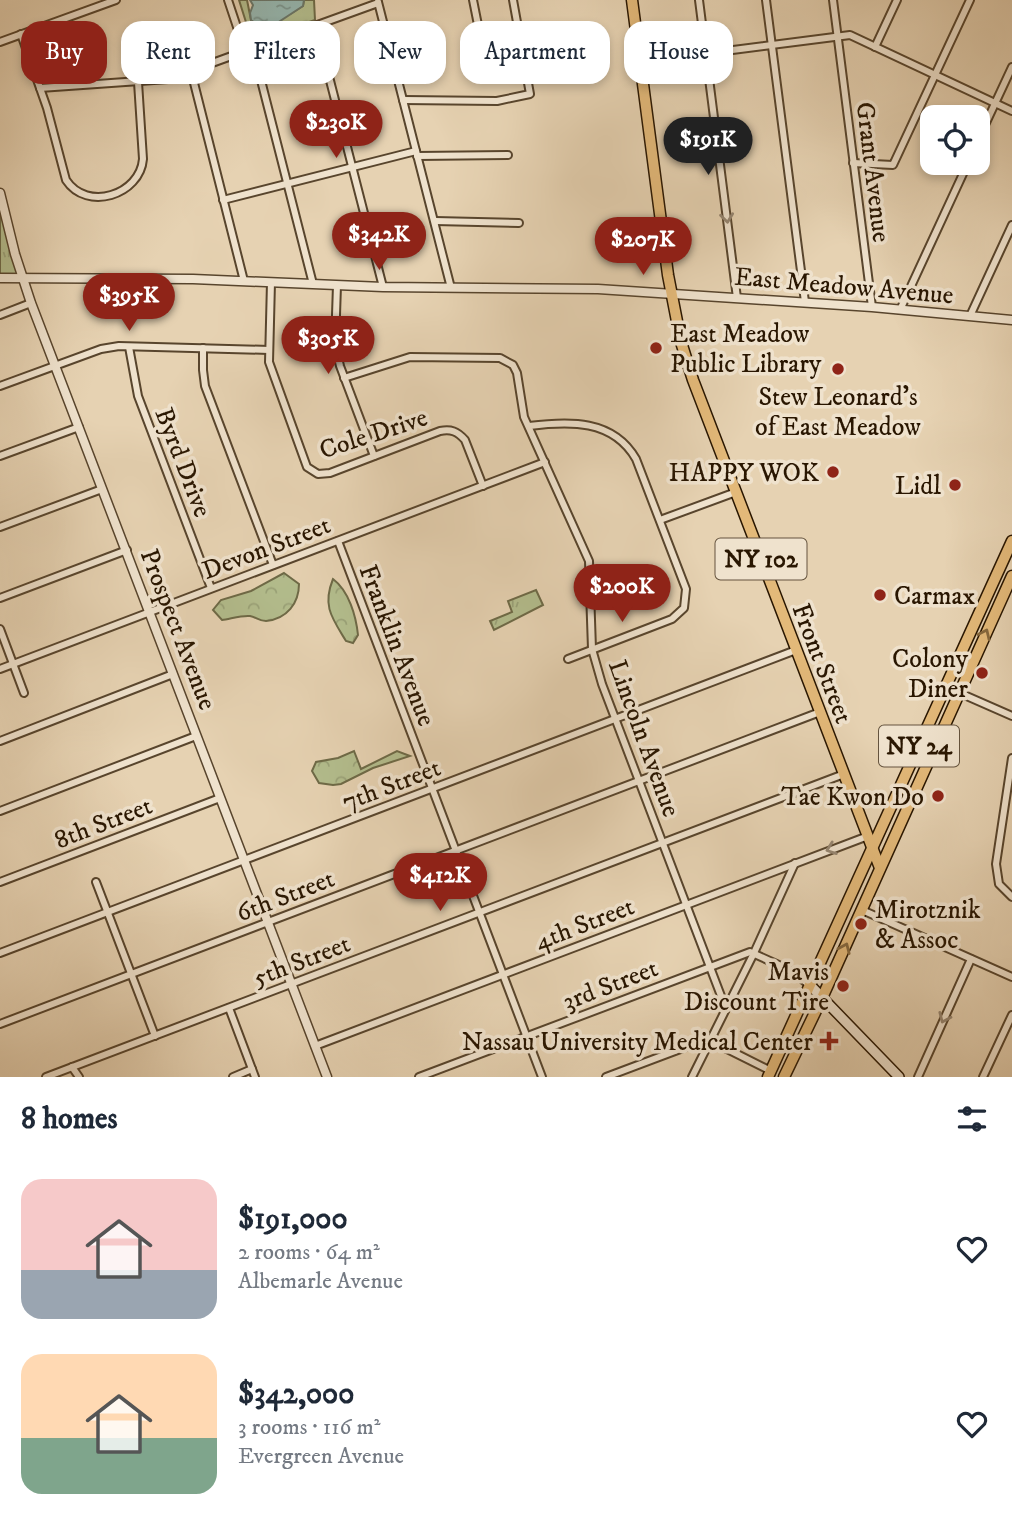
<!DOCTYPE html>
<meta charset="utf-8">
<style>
:root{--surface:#fff;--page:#f6f6f7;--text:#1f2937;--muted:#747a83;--accent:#8f2418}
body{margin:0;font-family:"IM FELL DW Pica",serif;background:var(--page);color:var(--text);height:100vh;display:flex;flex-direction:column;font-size:26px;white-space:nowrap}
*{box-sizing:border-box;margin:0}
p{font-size:23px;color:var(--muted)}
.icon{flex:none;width:38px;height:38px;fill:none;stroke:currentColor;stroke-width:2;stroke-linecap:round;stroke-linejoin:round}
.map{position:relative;height:1077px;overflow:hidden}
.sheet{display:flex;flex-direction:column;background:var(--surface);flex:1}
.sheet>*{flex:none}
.top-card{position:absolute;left:21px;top:21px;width:971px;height:63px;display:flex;gap:14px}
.tools{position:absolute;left:920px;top:105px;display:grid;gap:14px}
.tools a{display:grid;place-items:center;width:70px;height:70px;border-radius:14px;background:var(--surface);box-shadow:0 4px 10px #0003;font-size:35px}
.price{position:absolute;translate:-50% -60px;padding:0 16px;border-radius:24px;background:var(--accent);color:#fff;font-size:23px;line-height:46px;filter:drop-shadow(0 2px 4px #0008)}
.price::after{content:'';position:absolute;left:50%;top:42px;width:21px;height:16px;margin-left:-10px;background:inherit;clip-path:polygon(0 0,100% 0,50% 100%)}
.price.selected{background:#222;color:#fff}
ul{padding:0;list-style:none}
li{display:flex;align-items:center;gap:21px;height:175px;padding:0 21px}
li span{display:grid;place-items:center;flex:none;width:196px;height:140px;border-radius:21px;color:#555}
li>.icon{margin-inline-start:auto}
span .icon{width:84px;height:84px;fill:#fffc;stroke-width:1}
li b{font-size:30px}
h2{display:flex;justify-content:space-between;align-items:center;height:84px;padding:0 21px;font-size:30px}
.pill{padding:0 24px;border-radius:21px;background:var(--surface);box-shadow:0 4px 10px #0003;font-size:24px;line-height:63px}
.pill.selected{background:var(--accent);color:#fff}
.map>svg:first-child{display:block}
</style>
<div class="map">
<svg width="1012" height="1077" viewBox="0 0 1012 1077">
<defs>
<pattern id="grass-tufts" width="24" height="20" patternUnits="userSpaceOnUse" patternTransform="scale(1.75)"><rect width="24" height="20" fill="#b3bd8d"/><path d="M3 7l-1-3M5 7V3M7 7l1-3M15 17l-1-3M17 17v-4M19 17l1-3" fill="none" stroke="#9aa278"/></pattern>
<pattern id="forest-crowns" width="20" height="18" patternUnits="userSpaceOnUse" patternTransform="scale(1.75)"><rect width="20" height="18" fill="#b3bd8d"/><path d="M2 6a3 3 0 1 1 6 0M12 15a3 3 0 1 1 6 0" fill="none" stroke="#9aa278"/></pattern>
<pattern id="water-ripples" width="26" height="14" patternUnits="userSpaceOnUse" patternTransform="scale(1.75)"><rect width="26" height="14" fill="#96b7b0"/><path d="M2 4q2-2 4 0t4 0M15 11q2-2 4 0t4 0" fill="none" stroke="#7a948d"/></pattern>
</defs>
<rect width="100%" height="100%" fill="#e6d2b2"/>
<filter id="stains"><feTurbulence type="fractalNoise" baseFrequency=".00286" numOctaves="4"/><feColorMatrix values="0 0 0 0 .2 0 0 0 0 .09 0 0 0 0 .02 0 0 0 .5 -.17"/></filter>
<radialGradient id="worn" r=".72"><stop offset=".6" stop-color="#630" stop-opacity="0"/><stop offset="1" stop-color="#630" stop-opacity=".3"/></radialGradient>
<g fill="url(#grass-tufts)" stroke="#6e6a47" stroke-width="2">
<polygon points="0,193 22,277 0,278"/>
<polygon points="536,590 543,605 494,630 490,621 512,612 508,601"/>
</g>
<g fill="url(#forest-crowns)" stroke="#6e6a47" stroke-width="2">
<polygon points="239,0 247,0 251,20 290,14 303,6 304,0 314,0 315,20 256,40 251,38"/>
<path d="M284 573 299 584C299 603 287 619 266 621 259 621 256 617 250 616 242 615 230 619 222 620L213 610 221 600 251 591Z"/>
<path d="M333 579C349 591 356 616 358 635L353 643 346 641C332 618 322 606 333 579Z"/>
<polygon points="354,751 361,769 397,751 410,756 373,768 341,784 333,785 319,783 312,771 316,762 338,758"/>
</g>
<polygon fill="url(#water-ripples)" stroke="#6a776a" stroke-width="2" points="250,0 304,0 303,6 274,25 262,28 251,20 250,13 253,5"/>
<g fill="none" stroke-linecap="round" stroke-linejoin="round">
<g stroke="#58452d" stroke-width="10">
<g id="minor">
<polyline points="228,0 245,51"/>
<polyline points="473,0 482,45"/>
<polyline points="699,0 737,298"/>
<polyline points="766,0 805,302"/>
<polyline points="833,0 872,307"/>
<polyline points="378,2 451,288"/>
<polyline points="316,26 383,287"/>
<path d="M21 34 47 108 66 180C87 212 140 195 143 159L138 82"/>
<polyline points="0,42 116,0"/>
<polyline points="875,47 897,0"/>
<polyline points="253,49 313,284"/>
<polyline points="639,62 850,35 1012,111"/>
<polyline points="191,71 244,281"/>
<polyline points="40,88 168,79 378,3"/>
<polyline points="403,100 497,101 530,94 513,0"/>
<polyline points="978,140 1012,67"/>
<polyline points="417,156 508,155"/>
<polyline points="853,163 893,165 970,0"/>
<polyline points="223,200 416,151"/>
<polyline points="435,221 519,223"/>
<path d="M271 282 269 362 307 467 318 474 330 473 440 431C451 429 457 431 465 440L483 486"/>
<polyline points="337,285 335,345 340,366 374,456"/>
<polyline points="900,310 968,163"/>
<polyline points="0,315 31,303"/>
<polyline points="970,316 1012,225"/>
<polyline points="129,347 138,396 211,588"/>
<polyline points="203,348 203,370 205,386 273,565"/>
<polyline points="344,378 410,357 500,358 513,365 517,373 524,417 589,561 592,649 602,684 726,1009"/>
<polyline points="0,386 101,349 119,346 269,350"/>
<path d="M529 426C569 421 613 419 636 459L686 589 684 608 672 619 568 659"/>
<polyline points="0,456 79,427"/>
<polyline points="660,520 736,492"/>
<polyline points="0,527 102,489"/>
<polyline points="338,541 542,1077"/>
<polyline points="0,598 127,550"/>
<polyline points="0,629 24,693"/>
<polyline points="0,669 545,462"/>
<polyline points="946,687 1012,716"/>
<polyline points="0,741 173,674"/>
<polyline points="1012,758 996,864 999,884 1012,897"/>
<polyline points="0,811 196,736"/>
<polyline points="0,882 220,798"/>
<polyline points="96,882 155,1036"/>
<polyline points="862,910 1012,977"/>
<polyline points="0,953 796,650"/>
<polyline points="229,1008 255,1077"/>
<polyline points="0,1024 820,712"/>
<polyline points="315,1046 868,836"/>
<polyline points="72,1067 79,1077"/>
<polyline points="46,1077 844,774"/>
<polyline points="233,1077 252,1069"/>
<polyline points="419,1077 750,952 790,970 811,986"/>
<polyline points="606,1077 707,1039 771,1071"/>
<polyline points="692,1077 754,953 795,863"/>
<polyline points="918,1077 971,959"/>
<polyline points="983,1077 1012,1015"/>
</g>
</g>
<g stroke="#58452d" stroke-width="11">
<g id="tertiary">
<polyline points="0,193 15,254 31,303 327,1077"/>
<polyline points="0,278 193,279 383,287 598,289 872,307 1012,320"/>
</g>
</g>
<g stroke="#291601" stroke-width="12">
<polyline id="secondary" points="811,986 899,1077"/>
</g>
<g stroke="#291601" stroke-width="13">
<g id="primary">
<polyline points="632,0 668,275 681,342 693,380 880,868"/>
<polyline points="768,1077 1012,541"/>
<polyline points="784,1077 822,998 1012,576"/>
</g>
</g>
<use href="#minor" stroke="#efe2cd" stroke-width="6"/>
<use href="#tertiary" stroke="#efe2cd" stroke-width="8"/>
<use href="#secondary" stroke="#efe2cd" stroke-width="9"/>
<use href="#primary" stroke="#e3b979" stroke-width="10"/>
</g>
<defs><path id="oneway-chevron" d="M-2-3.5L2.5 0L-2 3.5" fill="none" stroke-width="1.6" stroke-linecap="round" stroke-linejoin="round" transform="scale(1.75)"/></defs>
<g stroke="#968671">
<use href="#oneway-chevron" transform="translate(727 218) rotate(83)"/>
<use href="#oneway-chevron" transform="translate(831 849) rotate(160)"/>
<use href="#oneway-chevron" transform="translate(944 1018) rotate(114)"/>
</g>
<g stroke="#86683d">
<use href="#oneway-chevron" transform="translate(985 634) rotate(-65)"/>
<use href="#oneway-chevron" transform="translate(845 948) rotate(-66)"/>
</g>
<g fill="#8f2418" stroke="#efe2cd" stroke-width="2.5">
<circle cx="656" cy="348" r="7"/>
<circle cx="838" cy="369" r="7"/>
<circle cx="833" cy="472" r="7"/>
<circle cx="955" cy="485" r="7"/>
<circle cx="880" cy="595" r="7"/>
<circle cx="982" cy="673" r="7"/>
<circle cx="938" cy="796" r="7"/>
<circle cx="861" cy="924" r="7"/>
<circle cx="843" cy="986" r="7"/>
<path d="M825.5 1030.5h7v7h7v7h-7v7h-7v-7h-7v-7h7z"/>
</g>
<g text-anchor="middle" stroke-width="7" stroke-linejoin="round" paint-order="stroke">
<g fill="#efe2cd" stroke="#64533e" stroke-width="2">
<rect x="715.5" y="538.5" width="91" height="41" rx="5"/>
<rect x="879" y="725.5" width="80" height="41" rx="5"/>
</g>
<g font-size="24" font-weight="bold" fill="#291601">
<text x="761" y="567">NY 102</text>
<text x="919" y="754">NY 24</text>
</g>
<g font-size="26" fill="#291601" stroke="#efe2cd">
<text transform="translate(874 172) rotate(83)" y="9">Grant Avenue</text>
<text transform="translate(844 285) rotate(5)" y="9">East Meadow Avenue</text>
<text transform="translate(373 433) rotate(-18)" y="9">Cole Drive</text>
<text transform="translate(184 462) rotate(69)" y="9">Byrd Drive</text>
<text transform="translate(266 547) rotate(-21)" y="9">Devon Street</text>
<text transform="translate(179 629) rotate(69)" y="9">Prospect Avenue</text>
<text transform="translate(398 645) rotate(69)" y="9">Franklin Avenue</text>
<text transform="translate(823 663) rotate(69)" y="9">Front Street</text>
<text transform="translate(645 738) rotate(70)" y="9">Lincoln Avenue</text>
<text transform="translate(391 784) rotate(-21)" y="9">7th Street</text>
<text transform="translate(103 822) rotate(-21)" y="9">8th Street</text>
<text transform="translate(285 895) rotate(-21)" y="9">6th Street</text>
<text transform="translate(584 923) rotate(-21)" y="9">4th Street</text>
<text transform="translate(301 960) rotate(-21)" y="9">5th Street</text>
<text transform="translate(610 984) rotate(-21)" y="9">3rd Street</text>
</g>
<g font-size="26" fill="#291601" stroke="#efe2cd" text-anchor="end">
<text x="670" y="342" text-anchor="start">East Meadow<tspan x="670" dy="30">Public Library</tspan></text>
<text x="838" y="405" text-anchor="middle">Stew Leonard's<tspan x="838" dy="30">of East Meadow</tspan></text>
<text x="819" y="481">HAPPY WOK</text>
<text x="941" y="494">Lidl</text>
<text x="894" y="604" text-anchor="start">Carmax</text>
<text x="968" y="667">Colony<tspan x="968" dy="30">Diner</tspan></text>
<text x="924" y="805">Tae Kwon Do</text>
<text x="875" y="918" text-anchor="start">Mirotznik<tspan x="875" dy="30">&amp; Assoc</tspan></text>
<text x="829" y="980">Mavis<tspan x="829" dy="30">Discount Tire</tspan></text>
<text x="813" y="1050">Nassau University Medical Center</text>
</g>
</g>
<rect width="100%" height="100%" filter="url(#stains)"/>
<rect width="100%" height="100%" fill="url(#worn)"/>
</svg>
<div class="tools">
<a><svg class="icon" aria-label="locate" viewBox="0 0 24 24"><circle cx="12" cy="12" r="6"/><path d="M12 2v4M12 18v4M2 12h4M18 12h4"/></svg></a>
</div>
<b class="price" style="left:336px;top:160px">$230K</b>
<b class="price selected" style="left:708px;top:177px">$191K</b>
<b class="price" style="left:379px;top:272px">$342K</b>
<b class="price" style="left:643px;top:277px">$207K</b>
<b class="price" style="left:129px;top:333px">$395K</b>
<b class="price" style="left:328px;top:376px">$305K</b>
<b class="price" style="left:622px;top:624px">$200K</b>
<b class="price" style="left:440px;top:913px">$412K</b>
<div class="top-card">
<a class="pill selected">Buy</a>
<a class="pill">Rent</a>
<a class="pill">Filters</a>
<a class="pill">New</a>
<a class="pill">Apartment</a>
<a class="pill">House</a>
</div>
</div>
<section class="sheet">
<h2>8 homes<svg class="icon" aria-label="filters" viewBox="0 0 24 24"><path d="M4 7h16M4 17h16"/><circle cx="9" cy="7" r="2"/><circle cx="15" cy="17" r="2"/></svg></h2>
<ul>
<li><span style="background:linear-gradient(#f6c9c9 65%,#9aa5b1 0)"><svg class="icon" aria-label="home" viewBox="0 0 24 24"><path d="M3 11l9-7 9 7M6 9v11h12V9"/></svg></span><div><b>$191,000</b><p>2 rooms · 64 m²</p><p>Albemarle Avenue</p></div><svg class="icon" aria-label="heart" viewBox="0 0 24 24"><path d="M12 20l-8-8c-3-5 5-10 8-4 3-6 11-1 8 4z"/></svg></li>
<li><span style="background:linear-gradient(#ffd9b3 60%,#7fa58c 0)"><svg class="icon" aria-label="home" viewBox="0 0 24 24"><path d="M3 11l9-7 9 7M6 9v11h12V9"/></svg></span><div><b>$342,000</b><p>3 rooms · 116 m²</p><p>Evergreen Avenue</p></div><svg class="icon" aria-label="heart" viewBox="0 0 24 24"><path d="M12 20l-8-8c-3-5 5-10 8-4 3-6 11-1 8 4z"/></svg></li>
</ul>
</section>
